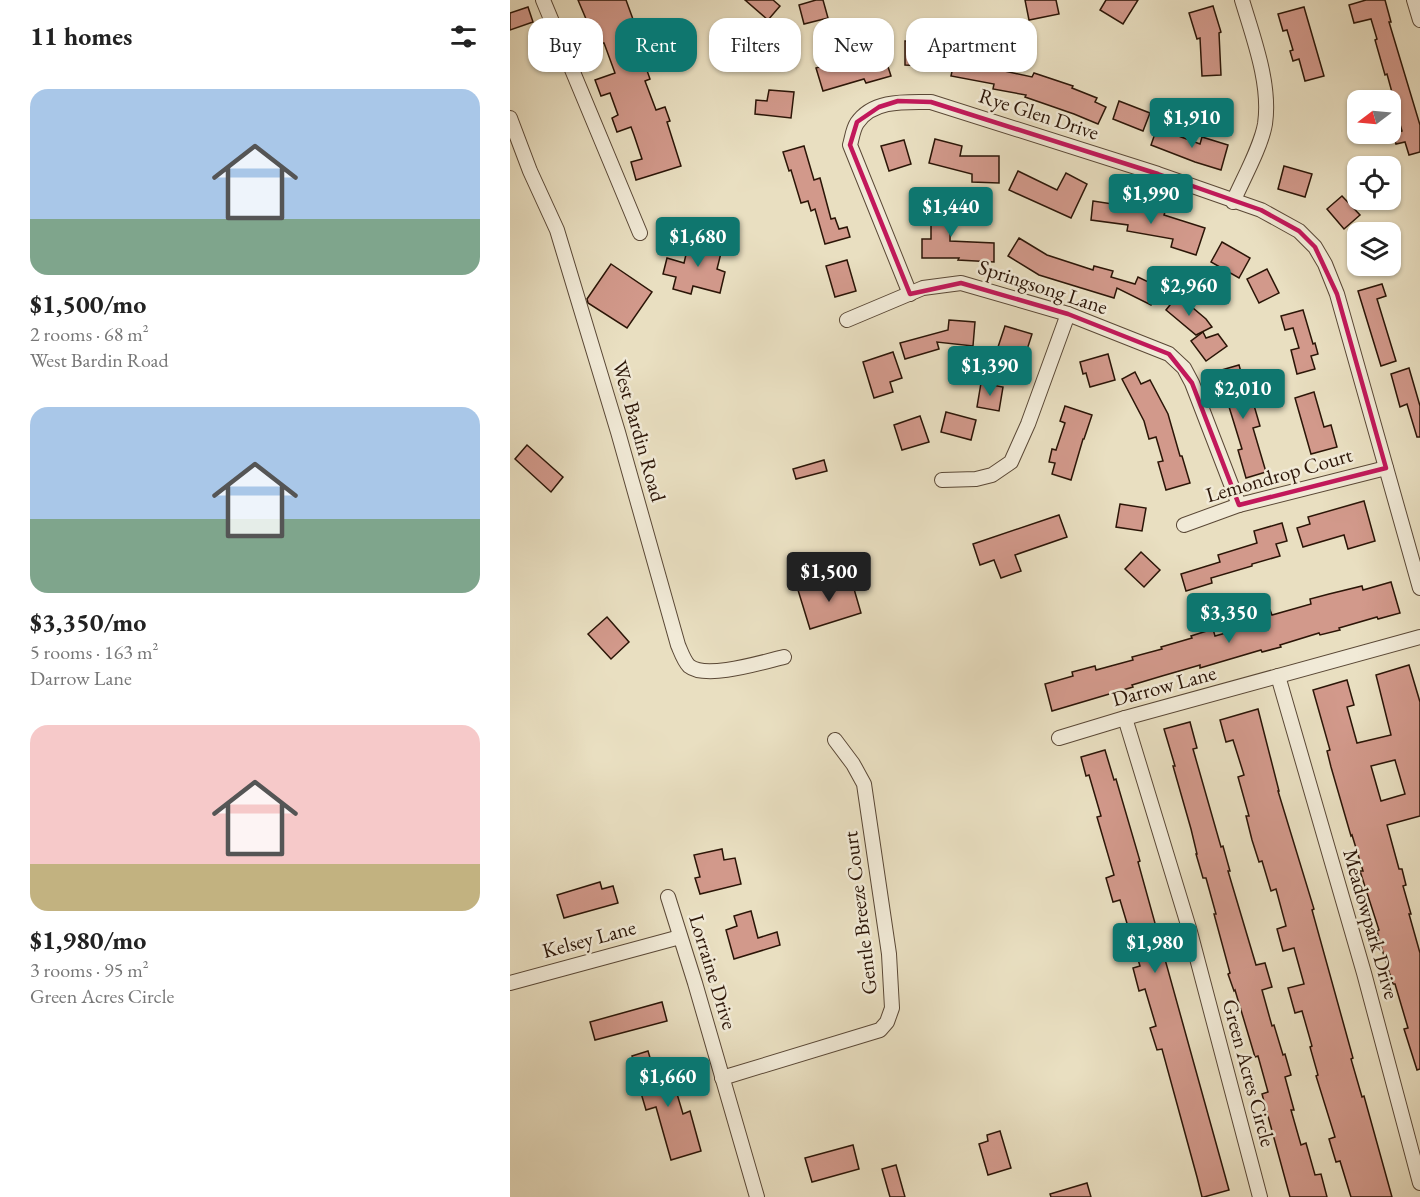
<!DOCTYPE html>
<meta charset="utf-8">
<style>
:root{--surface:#fff;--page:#f6f6f6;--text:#222;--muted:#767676;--accent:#0f766e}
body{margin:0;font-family:"EB Garamond",serif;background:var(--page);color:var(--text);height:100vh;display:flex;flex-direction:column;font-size:22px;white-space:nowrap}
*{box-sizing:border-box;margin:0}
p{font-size:20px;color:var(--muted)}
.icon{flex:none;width:33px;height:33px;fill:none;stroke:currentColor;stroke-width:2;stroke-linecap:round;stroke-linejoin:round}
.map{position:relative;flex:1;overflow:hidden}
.details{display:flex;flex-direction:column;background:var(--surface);width:510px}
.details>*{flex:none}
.banner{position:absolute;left:18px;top:18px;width:570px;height:54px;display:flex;gap:12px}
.needle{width:39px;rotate:254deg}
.tools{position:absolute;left:837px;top:90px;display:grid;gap:12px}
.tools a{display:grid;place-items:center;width:54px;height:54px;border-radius:12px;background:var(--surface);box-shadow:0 2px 4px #0004;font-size:30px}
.price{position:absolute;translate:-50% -51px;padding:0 14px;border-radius:6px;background:var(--accent);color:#fff;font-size:20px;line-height:39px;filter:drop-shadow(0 2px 3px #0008)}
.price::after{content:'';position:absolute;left:50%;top:36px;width:18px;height:14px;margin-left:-9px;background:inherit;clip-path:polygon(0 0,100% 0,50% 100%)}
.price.current{background:#222;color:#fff}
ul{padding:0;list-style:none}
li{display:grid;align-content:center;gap:12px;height:318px;padding:0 30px}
li span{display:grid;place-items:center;height:186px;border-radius:18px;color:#555}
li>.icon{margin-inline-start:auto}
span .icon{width:108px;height:108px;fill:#fffc;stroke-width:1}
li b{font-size:26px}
h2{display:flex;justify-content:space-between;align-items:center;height:72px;padding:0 30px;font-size:26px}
.pill{padding:0 21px;border-radius:18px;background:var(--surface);box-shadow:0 2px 4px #0004;font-size:21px;line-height:54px}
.pill.current{background:var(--accent);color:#fff}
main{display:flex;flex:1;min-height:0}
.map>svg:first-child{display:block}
</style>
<main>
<section class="details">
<h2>11 homes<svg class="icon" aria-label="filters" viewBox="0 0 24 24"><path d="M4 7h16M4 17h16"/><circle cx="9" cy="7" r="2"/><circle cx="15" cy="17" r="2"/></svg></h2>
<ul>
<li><span style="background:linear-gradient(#a9c7e8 70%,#7fa58c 0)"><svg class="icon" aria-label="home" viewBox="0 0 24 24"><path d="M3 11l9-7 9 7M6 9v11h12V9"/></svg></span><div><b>$1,500/mo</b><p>2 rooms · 68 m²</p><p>West Bardin Road</p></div></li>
<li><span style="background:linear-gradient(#a9c7e8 60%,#7fa58c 0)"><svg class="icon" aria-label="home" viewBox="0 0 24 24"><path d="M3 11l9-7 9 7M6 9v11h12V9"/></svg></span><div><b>$3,350/mo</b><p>5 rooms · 163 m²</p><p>Darrow Lane</p></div></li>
<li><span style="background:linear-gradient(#f6c9c9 75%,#c2b280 0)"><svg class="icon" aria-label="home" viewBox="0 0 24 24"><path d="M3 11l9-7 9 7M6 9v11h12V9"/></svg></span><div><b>$1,980/mo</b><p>3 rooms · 95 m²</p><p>Green Acres Circle</p></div></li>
</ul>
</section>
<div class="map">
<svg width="910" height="1197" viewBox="0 0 910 1197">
<rect width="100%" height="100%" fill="#e9dfc1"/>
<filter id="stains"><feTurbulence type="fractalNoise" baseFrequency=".00333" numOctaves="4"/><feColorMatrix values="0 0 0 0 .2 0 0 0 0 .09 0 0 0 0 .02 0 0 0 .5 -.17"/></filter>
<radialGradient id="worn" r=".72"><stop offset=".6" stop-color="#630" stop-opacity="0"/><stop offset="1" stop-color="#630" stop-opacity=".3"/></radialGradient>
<g fill="#d2998b" stroke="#2b1507" stroke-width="1.5" fill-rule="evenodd">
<polygon points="68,0 116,0 132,44 138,42 144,58 134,62 140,79 135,81 146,110 155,107 160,121 157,122 171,166 126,180 121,162 132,159 124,135 121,127 107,132 102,118 108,115 100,93 91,96 85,80 105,73 94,43 92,43 90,38 74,44 68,30 79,26"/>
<polygon points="235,0 263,0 270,6 258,20"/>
<polygon points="306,0 313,0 318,18 294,24 289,5"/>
<polygon points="515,0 546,0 549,14 519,20"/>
<polygon points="596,0 628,0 613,24 590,10"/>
<polygon points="856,0 875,0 881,22 879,22 910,125 910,152 899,155 895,142 886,144 883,134 892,131 886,111 880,113 880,97 883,96 877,74 875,75 865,40 867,39 861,19 844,23 839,5"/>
<polygon points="703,6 711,32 709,33 711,75 692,76 690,38 687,39 679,13"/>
<polygon points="18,7 23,22 0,30 0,13"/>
<polygon points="794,7 814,76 795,81 789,59 783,61 780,51 783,50 777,30 773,31 768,14"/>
<polygon points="395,41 419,42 418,66 395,65"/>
<polygon points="447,48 473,54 471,66 522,77 524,73 563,86 562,88 587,98 585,102 596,107 588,124 564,114 515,97 516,95 483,89 484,84 441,76"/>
<polygon points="373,51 381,76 356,83 354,79 313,91 306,68 333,60 333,62"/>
<polygon points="259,90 284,92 281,118 245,114 246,100 257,101"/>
<polygon points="609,101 640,113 633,131 603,119"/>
<polygon points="647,128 690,144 692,137 718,145 711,170 685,162 641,145"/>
<polygon points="425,139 452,146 450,156 489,156 489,183 462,182 462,174 419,163"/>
<polygon points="394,140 401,164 379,171 371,146"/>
<polygon points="294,146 304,180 310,178 321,219 325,218 329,229 337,227 340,237 315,244 305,209 301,211 298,201 291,203 281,170 279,171 273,152"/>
<polygon points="774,166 802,174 795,197 768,189"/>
<polygon points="508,171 547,190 556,173 577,184 561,218 499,190"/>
<polygon points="421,196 441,197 440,241 484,243 484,262 448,260 449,258 412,258 412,239 421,239"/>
<polygon points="832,196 850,215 834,229 817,209"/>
<polygon points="583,201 655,212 654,215 695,228 686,255 661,247 663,239 617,231 618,225 581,220"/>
<polygon points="509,238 537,255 583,270 584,266 603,271 601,277 625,284 628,277 649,287 641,305 607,288 604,298 529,275 498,256"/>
<polygon points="191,240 213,245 207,269 215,272 210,293 183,286 181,294 163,289 166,277 153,274 157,258 174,263 179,242 190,245"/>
<polygon points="712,242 740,258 729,278 701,262"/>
<polygon points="337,260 346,291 325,297 316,266"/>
<polygon points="101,264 142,292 117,328 78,303 77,299"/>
<polygon points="757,269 769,293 749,303 737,279"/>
<polygon points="872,284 876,296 867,299 886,361 871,366 848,291"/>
<polygon points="664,300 676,305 677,303 696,319 702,327 686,335 656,310"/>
<polygon points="793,310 803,344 805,343 808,354 801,356 805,369 787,374 781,350 789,348 783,328 775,330 771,316"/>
<polygon points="439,320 465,322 463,346 427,342 429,349 395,359 390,343 438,330"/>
<polygon points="495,326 522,334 514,359 487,350"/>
<polygon points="693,332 696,338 708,334 717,346 696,361 681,341"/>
<polygon points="383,352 392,378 380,382 383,392 364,398 353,362"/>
<polygon points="598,354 605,380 580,387 576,373 573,374 570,362"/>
<polygon points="729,365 740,403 743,402 750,426 743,428 756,472 736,478 728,450 732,449 708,371"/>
<polygon points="899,368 910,406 910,437 907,437 897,404 890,407 881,374"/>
<polygon points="625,372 631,384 640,380 658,414 670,456 672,456 680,483 656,490 648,462 653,461 646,437 639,439 634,421 612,379"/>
<polygon points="471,383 493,387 489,411 467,407"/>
<polygon points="804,392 814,427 821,425 827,447 801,454 785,398"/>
<polygon points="555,406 582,415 574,439 573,439 561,480 542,474 545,463 539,462 542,449 546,450 555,423 550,421"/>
<polygon points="436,412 466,420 461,440 431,432"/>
<polygon points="410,416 419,442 392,450 384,425"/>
<polygon points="17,445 53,477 41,492 5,459"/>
<polygon points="314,460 317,471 286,479 283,469"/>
<polygon points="854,501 865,541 838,549 834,535 793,547 787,528 800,524 798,517"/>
<polygon points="610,504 636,508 632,531 606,527"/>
<polygon points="549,515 557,537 505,555 511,571 491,578 484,560 470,565 463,544"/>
<polygon points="772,523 777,541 766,544 770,556 742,564 742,566 701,578 702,583 676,591 671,574 710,562 708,555 747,543 744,531"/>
<polygon points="631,552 650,570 634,587 615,569"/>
<polygon points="321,580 323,588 342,582 351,613 300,629 288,590"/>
<polygon points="881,582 890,613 868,619 867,617 829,628 830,630 810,635 809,633 770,645 771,647 752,652 751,650 690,668 690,665 652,676 622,685 623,687 542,711 535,684 563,676 562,672 585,666 586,670 623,660 622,657 652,649 651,647 682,638 681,636 703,629 705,636 744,625 741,615 760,610 762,615 801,604 800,599 819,594 852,586 853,590"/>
<polygon points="97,617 119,642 101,659 78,634"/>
<path d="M899 665 910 702V816L877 825 889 869H892L896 885 893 886 901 914H899L910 953V1069L907 1070 894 1029 898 1028 885 984H883L874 956 867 931 869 930 850 871H853L842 835 841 836 821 767 817 751 820 750 803 690 837 680 844 705 837 707 847 743 881 735 866 675ZM885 760 895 794 871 801 861 766Z"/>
<polygon points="748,709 769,791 768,791 804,909 802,910 843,1058 841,1059 852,1097 854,1096 882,1197 841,1197 830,1161 826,1162 819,1139 825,1137 806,1076 808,1075 800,1047 802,1046 792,1011 785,1013 778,988 794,984 784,948 773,951 767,929 776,926 766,889 761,891 752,861 749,862 742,840 736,816 739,816 728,777 734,775 723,740 716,742 710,720"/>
<polygon points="680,722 687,748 683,749 711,847 713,846 720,871 718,871 746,965 755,963 762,987 752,990 762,1026 764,1025 773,1055 775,1054 781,1075 775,1077 784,1110 781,1110 791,1145 796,1143 805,1175 811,1174 817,1197 780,1197 752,1094 758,1092 748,1056 745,1057 725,990 724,991 718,974 720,973 704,914 706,914 696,878 693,878 686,854 687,854 681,829 663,766 665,766 654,729"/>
<polygon points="595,750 604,780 606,779 630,861 628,862 719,1190 694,1197 692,1197 687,1177 652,1049 647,1050 640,1028 646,1026 635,989 629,991 623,968 630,966 619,930 610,900 603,902 596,878 604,875 587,817 591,816 579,775 576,776 571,757"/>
<polygon points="212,849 214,860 225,858 231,884 190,894 185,878 190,877 184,855"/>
<polygon points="90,882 92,889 103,886 108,903 54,918 47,895"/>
<polygon points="241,911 248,938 267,932 270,945 224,959 216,930 227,926 224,916"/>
<polygon points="152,1002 157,1021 85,1040 80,1022"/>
<polygon points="138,1051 144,1071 159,1067 173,1114 180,1111 191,1151 161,1160 146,1107 136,1110 131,1093 137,1091 131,1069 127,1070 122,1056"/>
<polygon points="490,1131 501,1168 478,1175 469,1144 478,1141 477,1135"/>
<polygon points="343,1145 349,1169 302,1182 295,1158"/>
<polygon points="386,1165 395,1197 380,1197 372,1169"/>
<polygon points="577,1183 581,1197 541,1197 540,1194"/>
</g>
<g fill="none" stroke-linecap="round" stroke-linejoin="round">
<g stroke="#5a4836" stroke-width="16">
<g id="street">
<polyline points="33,0 130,233"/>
<polyline points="904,0 910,20"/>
<path d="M0 118 20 171 47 230 108 432 168 645C171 652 174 661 179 666 196 680 253 662 274 657"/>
<path d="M723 202C733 179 751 147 755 124 761 84 743 37 732 0"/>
<path d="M400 294 340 145C342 138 343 129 347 123 363 99 397 102 421 102L648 174 751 210 789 231 805 247 815 264 827 294 910 588"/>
<polyline points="337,320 413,288 451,283 558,314 659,354 674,368 682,383 729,505"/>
<polyline points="432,480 466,479 482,475 501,462 518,424 558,314"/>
<polyline points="674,525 729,505 876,468"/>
<polyline points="768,676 854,973 910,1183"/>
<polyline points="615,718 679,928 750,1197"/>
<polyline points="549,738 615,718 910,637"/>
<polyline points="158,897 185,983 247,1197"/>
<polyline points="0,983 170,937"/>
<polyline points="212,1078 370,1030 377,1022 382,1008 379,954 354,784 343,764 325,740"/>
</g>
</g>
<use href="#street" stroke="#f1ead7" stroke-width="14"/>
</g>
<path fill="none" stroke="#c2185b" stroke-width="4.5" stroke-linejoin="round" d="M388 101 421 102 648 174 751 210 789 231 805 247 827 294 876 468 729 505 682 383 659 354 558 314 451 283 400 294 340 145 347 122 369 107Z"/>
<g text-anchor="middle" stroke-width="5" stroke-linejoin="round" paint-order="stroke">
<g font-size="21" fill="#2b1507" stroke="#f1ead7">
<text transform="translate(529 114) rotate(18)" y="7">Rye Glen Drive</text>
<text transform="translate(533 287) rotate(18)" y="7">Springsong Lane</text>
<text transform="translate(129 431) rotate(74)" y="7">West Bardin Road</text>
<text transform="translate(769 475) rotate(-16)" y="7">Lemondrop Court</text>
<text transform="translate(654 686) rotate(-15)" y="7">Darrow Lane</text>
<text transform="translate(350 913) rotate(-97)" y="7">Gentle Breeze Court</text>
<text transform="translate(861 924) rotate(74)" y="7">Meadowpark Drive</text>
<text transform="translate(79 939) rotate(-15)" y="7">Kelsey Lane</text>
<text transform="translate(203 972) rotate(73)" y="7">Lorraine Drive</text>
<text transform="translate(739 1073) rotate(75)" y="7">Green Acres Circle</text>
</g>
</g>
<rect width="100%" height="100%" filter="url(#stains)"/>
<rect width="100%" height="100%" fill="url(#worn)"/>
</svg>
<div class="tools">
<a><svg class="needle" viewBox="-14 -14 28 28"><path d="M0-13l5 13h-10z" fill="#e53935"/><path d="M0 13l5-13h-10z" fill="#767676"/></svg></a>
<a><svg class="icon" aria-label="locate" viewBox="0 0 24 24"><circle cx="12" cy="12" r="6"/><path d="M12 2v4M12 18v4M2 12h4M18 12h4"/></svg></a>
<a><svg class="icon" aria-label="layers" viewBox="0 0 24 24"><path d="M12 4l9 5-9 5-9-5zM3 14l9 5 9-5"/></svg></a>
</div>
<b class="price" style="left:682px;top:149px">$1,910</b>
<b class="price" style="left:641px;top:225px">$1,990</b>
<b class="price" style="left:441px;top:238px">$1,440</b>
<b class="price" style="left:188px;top:268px">$1,680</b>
<b class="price" style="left:679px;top:317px">$2,960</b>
<b class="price" style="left:480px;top:397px">$1,390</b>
<b class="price" style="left:733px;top:420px">$2,010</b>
<b class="price current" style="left:319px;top:603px">$1,500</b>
<b class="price" style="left:719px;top:644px">$3,350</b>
<b class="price" style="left:645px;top:974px">$1,980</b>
<b class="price" style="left:158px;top:1108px">$1,660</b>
<div class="banner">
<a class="pill">Buy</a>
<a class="pill current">Rent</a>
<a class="pill">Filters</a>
<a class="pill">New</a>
<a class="pill">Apartment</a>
</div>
</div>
</main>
